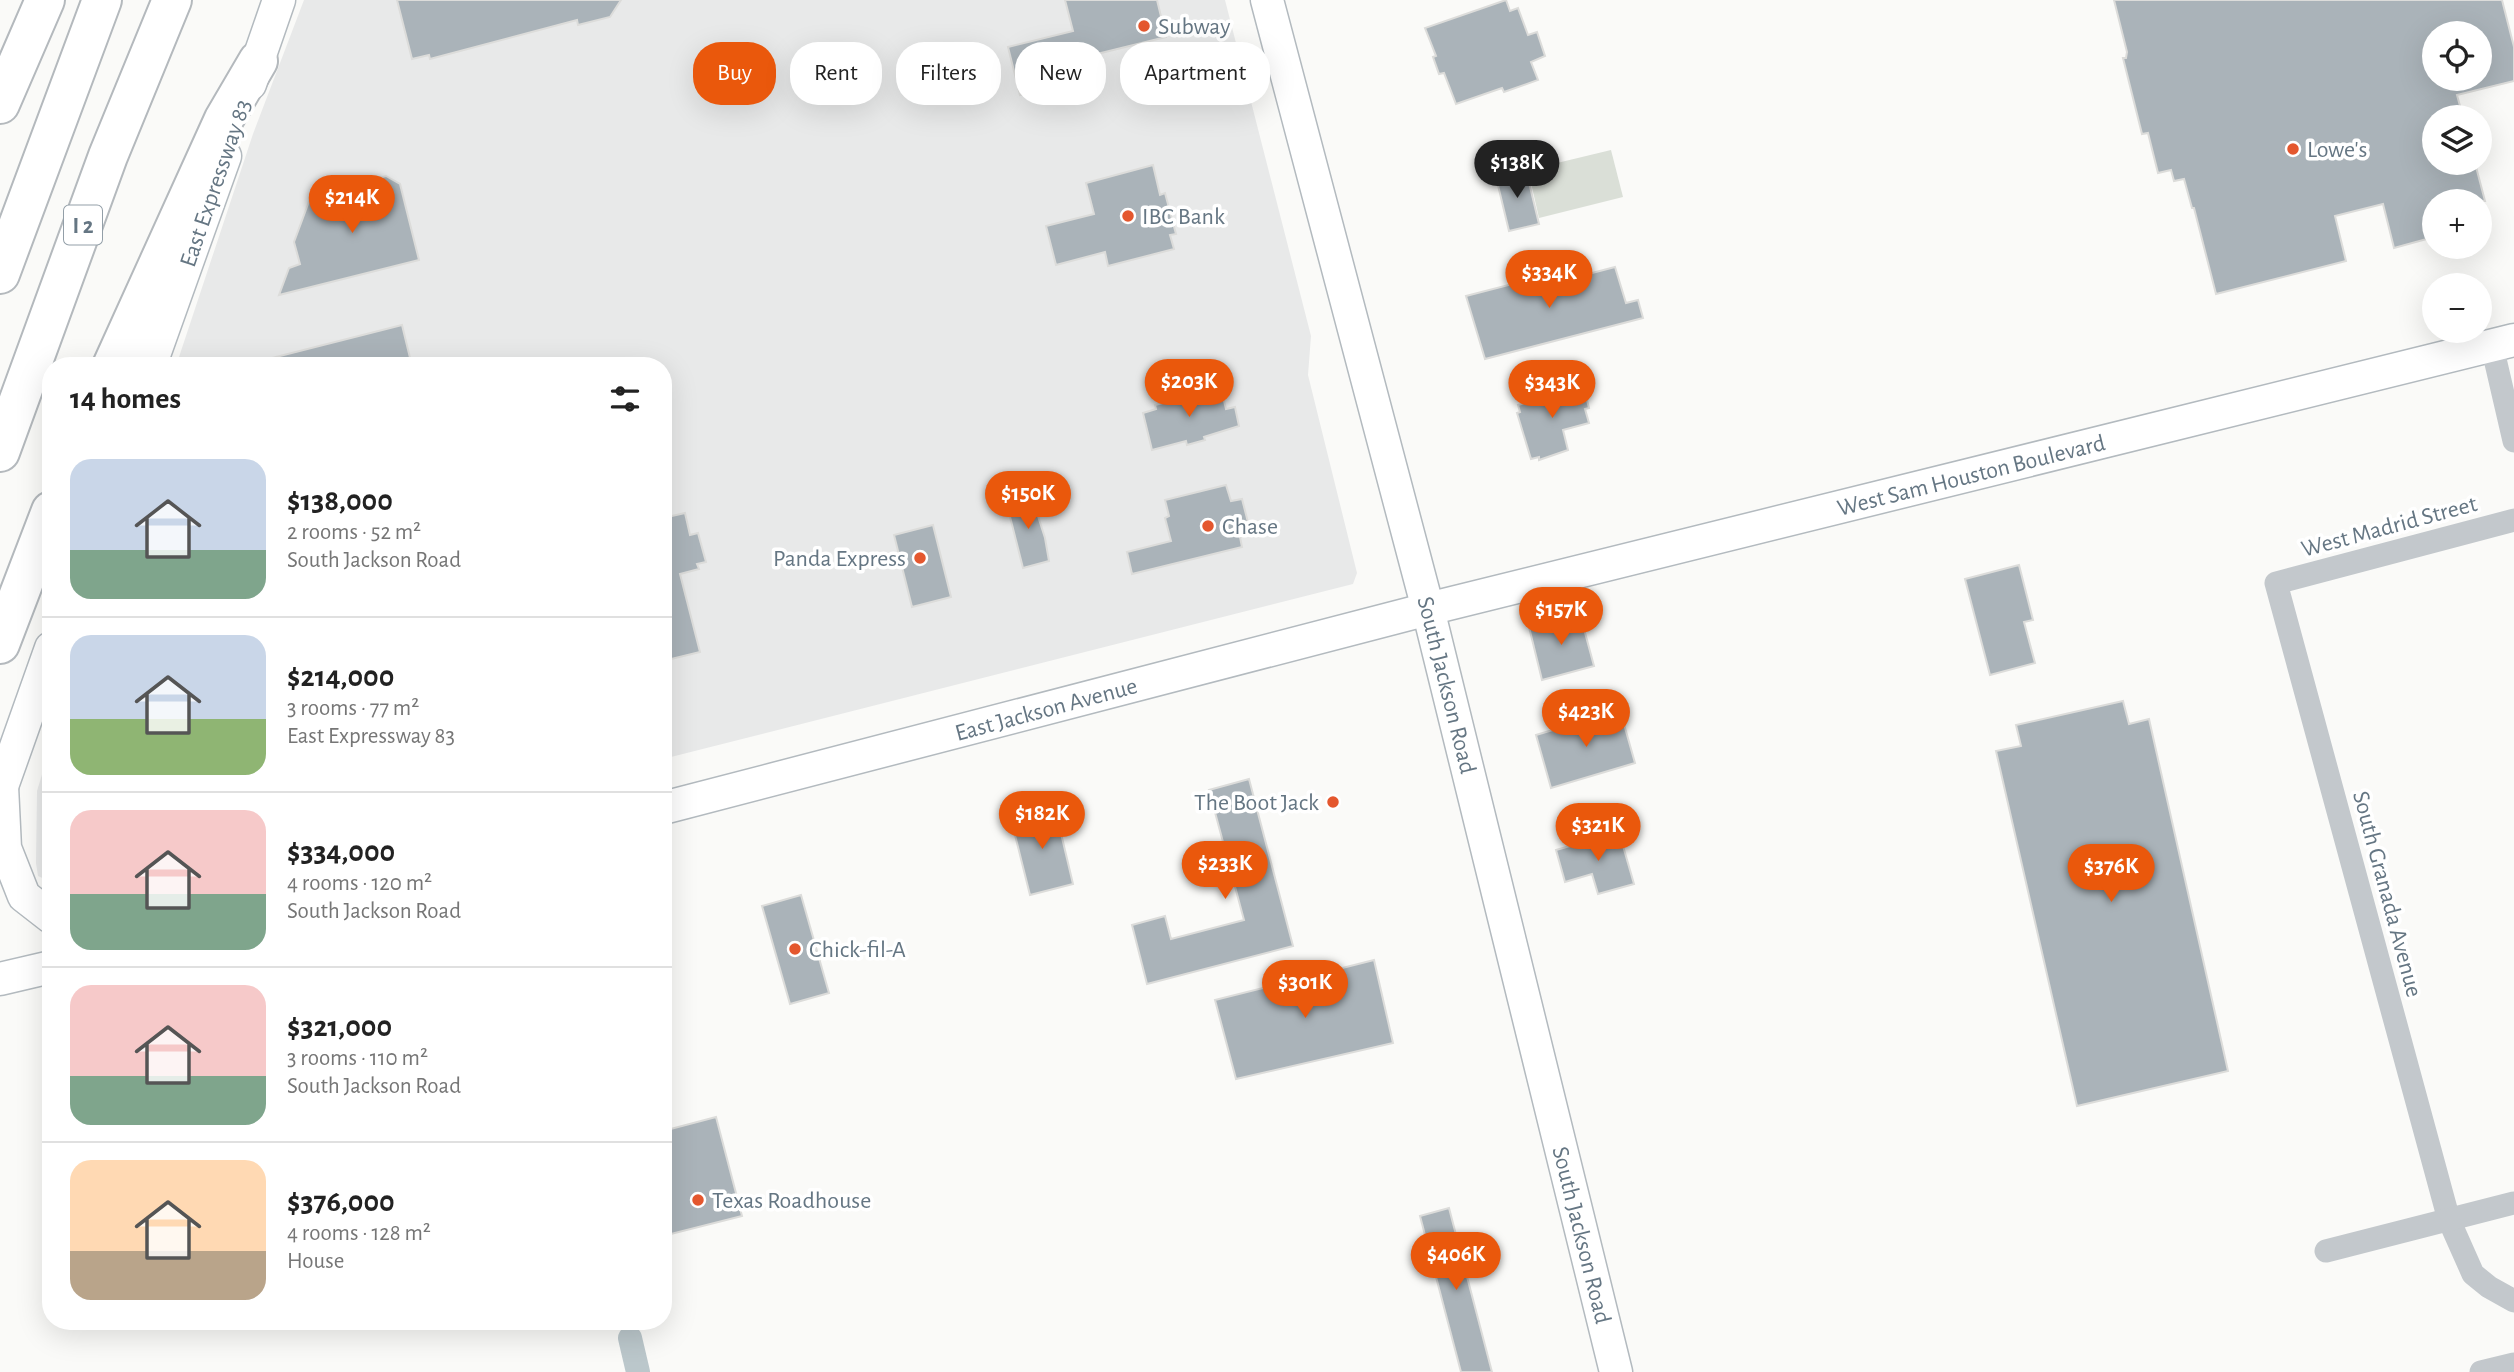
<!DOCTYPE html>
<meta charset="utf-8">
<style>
:root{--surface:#fff;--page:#f6f6f6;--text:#222;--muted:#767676;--line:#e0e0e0;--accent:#ea580c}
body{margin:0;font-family:"Alegreya Sans",sans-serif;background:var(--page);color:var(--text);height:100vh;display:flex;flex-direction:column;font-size:26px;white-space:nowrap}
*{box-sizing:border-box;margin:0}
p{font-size:23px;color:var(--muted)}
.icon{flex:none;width:38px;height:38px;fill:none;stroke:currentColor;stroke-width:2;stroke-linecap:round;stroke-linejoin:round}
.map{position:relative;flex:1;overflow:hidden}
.sheet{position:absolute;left:42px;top:357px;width:630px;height:973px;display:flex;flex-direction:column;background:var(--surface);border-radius:28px;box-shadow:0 7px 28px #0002}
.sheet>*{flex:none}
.top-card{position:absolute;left:693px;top:42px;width:665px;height:63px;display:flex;gap:14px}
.buttons{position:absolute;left:2422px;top:21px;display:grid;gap:14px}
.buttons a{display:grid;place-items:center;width:70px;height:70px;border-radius:50%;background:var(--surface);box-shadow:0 7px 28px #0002;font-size:35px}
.price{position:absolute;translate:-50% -60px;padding:0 16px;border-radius:24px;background:var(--accent);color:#fff;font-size:23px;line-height:46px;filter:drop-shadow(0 2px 4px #0008)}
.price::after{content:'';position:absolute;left:50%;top:42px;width:21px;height:16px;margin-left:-10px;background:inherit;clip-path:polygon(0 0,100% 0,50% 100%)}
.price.current{background:#222;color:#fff}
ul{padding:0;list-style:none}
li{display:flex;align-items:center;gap:21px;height:175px;padding:0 28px}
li+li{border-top:2px solid var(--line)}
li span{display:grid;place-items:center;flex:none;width:196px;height:140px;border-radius:21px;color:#555}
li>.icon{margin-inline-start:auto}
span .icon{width:84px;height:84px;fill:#fffc;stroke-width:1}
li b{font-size:30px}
h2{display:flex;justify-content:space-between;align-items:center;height:84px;padding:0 28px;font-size:30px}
.pill{padding:0 24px;border-radius:28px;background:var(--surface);box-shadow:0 7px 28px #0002;font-size:24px;line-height:63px}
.pill.current{background:var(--accent);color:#fff}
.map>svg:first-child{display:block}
</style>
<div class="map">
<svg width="2514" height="1372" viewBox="0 0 2514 1372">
<rect width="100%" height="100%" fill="#fafaf8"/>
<g fill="#e8e9e9">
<polygon points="304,0 1225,0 1311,336 1308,375 1357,573 1353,584 663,759 663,366 176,366 253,134"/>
<polygon points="51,745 51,882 38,876 36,863 37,791"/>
</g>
<polygon fill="#dadfd7" points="1611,150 1623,197 1539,218 1528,170"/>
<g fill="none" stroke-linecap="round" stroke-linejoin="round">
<polyline stroke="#bbc7cb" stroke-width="24" points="630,1338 638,1372"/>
</g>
<g fill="#aab3b9" stroke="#dcdcda" stroke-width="2" fill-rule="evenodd">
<polygon points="397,0 621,0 610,17 578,25 577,20 430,59 429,55 412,59"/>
<polygon points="1065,0 1157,0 1166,37 1040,68 1046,89 1020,95 1008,47 1073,31"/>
<polygon points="1506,0 1510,11 1518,8 1528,35 1537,32 1545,56 1531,62 1538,80 1504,92 1502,88 1456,104 1444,73 1439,74 1433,57 1436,56 1425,28"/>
<path d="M2114 0H2502L2514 47V81L2457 95 2463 117H2434V163H2475L2485 201H2434V237L2394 248 2383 204 2335 216 2346 261 2216 294 2194 208H2192L2184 179 2174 181 2171 170 2158 173 2148 133 2142 134 2123 58H2126L2127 52ZM2434 33H2480V79H2434Z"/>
<polygon points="1153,165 1160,195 1165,193 1176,234 1170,235 1174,249 1108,266 1105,252 1056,265 1046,226 1094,214 1086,183"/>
<polygon points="1526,170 1539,224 1509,231 1496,177"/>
<polygon points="386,176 400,184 419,260 279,295 289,268 300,264 294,242 311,196"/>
<polygon points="1615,267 1626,303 1638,300 1643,318 1485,359 1466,296 1567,270 1569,279"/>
<polygon points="402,325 412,366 268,366 268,359"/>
<polygon points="1583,384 1589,408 1585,409 1589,423 1563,430 1568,450 1539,460 1539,457 1531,459 1517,413 1520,412 1518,405 1536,400 1535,397"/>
<polygon points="1221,388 1226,409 1235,407 1239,426 1204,437 1205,440 1187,445 1186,441 1152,450 1143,413 1156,409 1155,405"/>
<polygon points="1226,485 1231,501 1242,499 1251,534 1240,537 1242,547 1132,574 1127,552 1171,541 1165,518 1169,516 1165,500"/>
<polygon points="1031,494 1045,538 1049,561 1023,568 1006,501"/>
<polygon points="685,513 690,535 698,533 706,562 697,564 699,569 680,574 700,652 663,661 663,518"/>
<polygon points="933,525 951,597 912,607 894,535"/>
<polygon points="2019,565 2033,620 2024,622 2035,663 1990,675 1965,579"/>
<polygon points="1580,614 1594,666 1542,680 1529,627"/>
<polygon points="2123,701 2129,724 2149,719 2228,1071 2077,1106 1996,751 2021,746 2016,725"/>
<polygon points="1620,710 1635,763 1551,788 1536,735"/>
<polygon points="1249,779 1293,946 1147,984 1132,925 1165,916 1171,939 1244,920 1209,790"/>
<polygon points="1055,808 1073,884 1030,895 1011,819"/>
<polygon points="1619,832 1634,884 1598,894 1592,874 1565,882 1556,850"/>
<polygon points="801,895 829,993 790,1004 762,906"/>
<polygon points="1374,960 1393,1043 1236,1079 1215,1000"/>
<polygon points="716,1117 742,1216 663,1236 663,1131"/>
<polygon points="1449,1208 1492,1372 1461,1372 1420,1216"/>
</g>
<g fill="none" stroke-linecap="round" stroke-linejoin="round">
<g stroke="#b3babf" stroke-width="35">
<g id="secondary">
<polyline points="1267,0 1428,609 1616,1372"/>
<polyline points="250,84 279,0"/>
<polyline points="150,366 225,156"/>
<polyline points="2,786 5,848 24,896 51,917"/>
<polyline points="0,792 51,648"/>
<polyline points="663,808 1428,609 2514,340"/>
<polyline points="0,979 51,967"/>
</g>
</g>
<g stroke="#b4b9bd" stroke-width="42">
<g id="highway">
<polyline points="0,104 45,0"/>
<polyline points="0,274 102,0"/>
<polyline points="112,366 224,119 258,61"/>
<polyline points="0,452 108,156 172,0"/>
<polyline points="0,644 51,511"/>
</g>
</g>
<g stroke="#c3c8cc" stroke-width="23">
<polyline points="2492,346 2514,441"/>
<polyline points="2514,520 2276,583 2449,1220 2473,1274 2489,1287 2514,1301"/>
<polyline points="2326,1251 2514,1203"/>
<polyline points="2481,1372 2514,1364"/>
</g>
<use href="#secondary" stroke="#fff" stroke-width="32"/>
<use href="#highway" stroke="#fff" stroke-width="38"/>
</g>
<g fill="#e4572e" stroke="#fff" stroke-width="2.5">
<circle cx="1144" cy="26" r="7"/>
<circle cx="2293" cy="149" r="7"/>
<circle cx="1128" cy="216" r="7"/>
<circle cx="1208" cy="526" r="7"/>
<circle cx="920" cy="558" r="7"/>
<circle cx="1333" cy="802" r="7"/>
<circle cx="795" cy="949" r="7"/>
<circle cx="698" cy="1200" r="7"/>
</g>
<g text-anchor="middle" stroke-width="7" stroke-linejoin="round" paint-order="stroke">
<rect fill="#fff" stroke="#939fa8" stroke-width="2" x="64" y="205.5" width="38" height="39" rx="5"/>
<g font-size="23" font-weight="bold" fill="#657683">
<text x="83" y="233">I 2</text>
</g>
<g font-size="24" fill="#657683" stroke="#fff" text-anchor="start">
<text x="1158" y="34">Subway</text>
<text x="2307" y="157">Lowe's</text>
<text x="1142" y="224">IBC Bank</text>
<text x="1222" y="534">Chase</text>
<text x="906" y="566" text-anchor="end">Panda Express</text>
<text x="1319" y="810" text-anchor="end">The Boot Jack</text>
<text x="809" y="957">Chick-fil-A</text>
<text x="712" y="1208">Texas Roadhouse</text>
</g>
<g font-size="24" fill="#657683" stroke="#fff">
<text transform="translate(215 183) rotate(-71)" y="8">East Expressway 83</text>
<text transform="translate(1971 475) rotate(-14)" y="8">West Sam Houston Boulevard</text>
<text transform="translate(2389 526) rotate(-15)" y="8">West Madrid Street</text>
<text transform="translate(1447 685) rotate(76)" y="8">South Jackson Road</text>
<text transform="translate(1046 709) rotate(-15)" y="8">East Jackson Avenue</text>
<text transform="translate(2388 894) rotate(75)" y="8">South Granada Avenue</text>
<text transform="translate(1582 1235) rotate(76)" y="8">South Jackson Road</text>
</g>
</g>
</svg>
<div class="buttons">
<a><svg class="icon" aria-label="locate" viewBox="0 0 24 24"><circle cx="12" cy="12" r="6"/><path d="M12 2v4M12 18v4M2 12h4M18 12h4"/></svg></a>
<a><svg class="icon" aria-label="layers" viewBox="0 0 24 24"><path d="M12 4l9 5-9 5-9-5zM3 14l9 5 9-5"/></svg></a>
<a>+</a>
<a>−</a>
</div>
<b class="price current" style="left:1517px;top:200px">$138K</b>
<b class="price" style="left:352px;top:235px">$214K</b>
<b class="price" style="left:1549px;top:310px">$334K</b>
<b class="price" style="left:1189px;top:419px">$203K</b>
<b class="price" style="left:1552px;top:420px">$343K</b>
<b class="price" style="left:1028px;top:531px">$150K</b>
<b class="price" style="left:1561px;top:647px">$157K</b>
<b class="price" style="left:1586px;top:749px">$423K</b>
<b class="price" style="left:1042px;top:851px">$182K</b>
<b class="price" style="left:1598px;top:863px">$321K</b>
<b class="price" style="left:1225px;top:901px">$233K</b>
<b class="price" style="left:2111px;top:904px">$376K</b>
<b class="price" style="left:1305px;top:1020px">$301K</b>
<b class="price" style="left:1456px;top:1292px">$406K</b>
<div class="top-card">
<a class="pill current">Buy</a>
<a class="pill">Rent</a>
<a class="pill">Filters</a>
<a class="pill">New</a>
<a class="pill">Apartment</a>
</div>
<section class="sheet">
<h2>14 homes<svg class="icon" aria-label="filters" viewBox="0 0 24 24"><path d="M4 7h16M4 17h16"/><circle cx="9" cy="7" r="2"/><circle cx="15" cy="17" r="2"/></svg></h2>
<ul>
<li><span style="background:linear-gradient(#c9d6e8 65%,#7fa58c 0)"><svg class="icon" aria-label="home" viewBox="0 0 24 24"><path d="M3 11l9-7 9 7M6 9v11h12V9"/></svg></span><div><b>$138,000</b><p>2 rooms · 52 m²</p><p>South Jackson Road</p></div></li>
<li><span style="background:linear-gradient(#c9d6e8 60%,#8fb573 0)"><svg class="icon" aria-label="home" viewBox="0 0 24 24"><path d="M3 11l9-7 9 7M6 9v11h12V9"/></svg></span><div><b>$214,000</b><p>3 rooms · 77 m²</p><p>East Expressway 83</p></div></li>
<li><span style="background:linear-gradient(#f6c9c9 60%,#7fa58c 0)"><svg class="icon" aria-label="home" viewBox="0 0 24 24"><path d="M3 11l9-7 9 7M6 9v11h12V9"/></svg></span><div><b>$334,000</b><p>4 rooms · 120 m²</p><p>South Jackson Road</p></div></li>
<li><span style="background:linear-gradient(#f6c9c9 65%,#7fa58c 0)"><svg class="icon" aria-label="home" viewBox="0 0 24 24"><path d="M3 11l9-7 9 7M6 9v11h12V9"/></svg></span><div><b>$321,000</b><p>3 rooms · 110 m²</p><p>South Jackson Road</p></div></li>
<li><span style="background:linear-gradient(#ffd9b3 65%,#b9a48a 0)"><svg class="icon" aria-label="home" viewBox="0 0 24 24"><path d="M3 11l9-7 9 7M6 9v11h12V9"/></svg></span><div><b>$376,000</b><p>4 rooms · 128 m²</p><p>House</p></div></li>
</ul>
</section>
</div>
